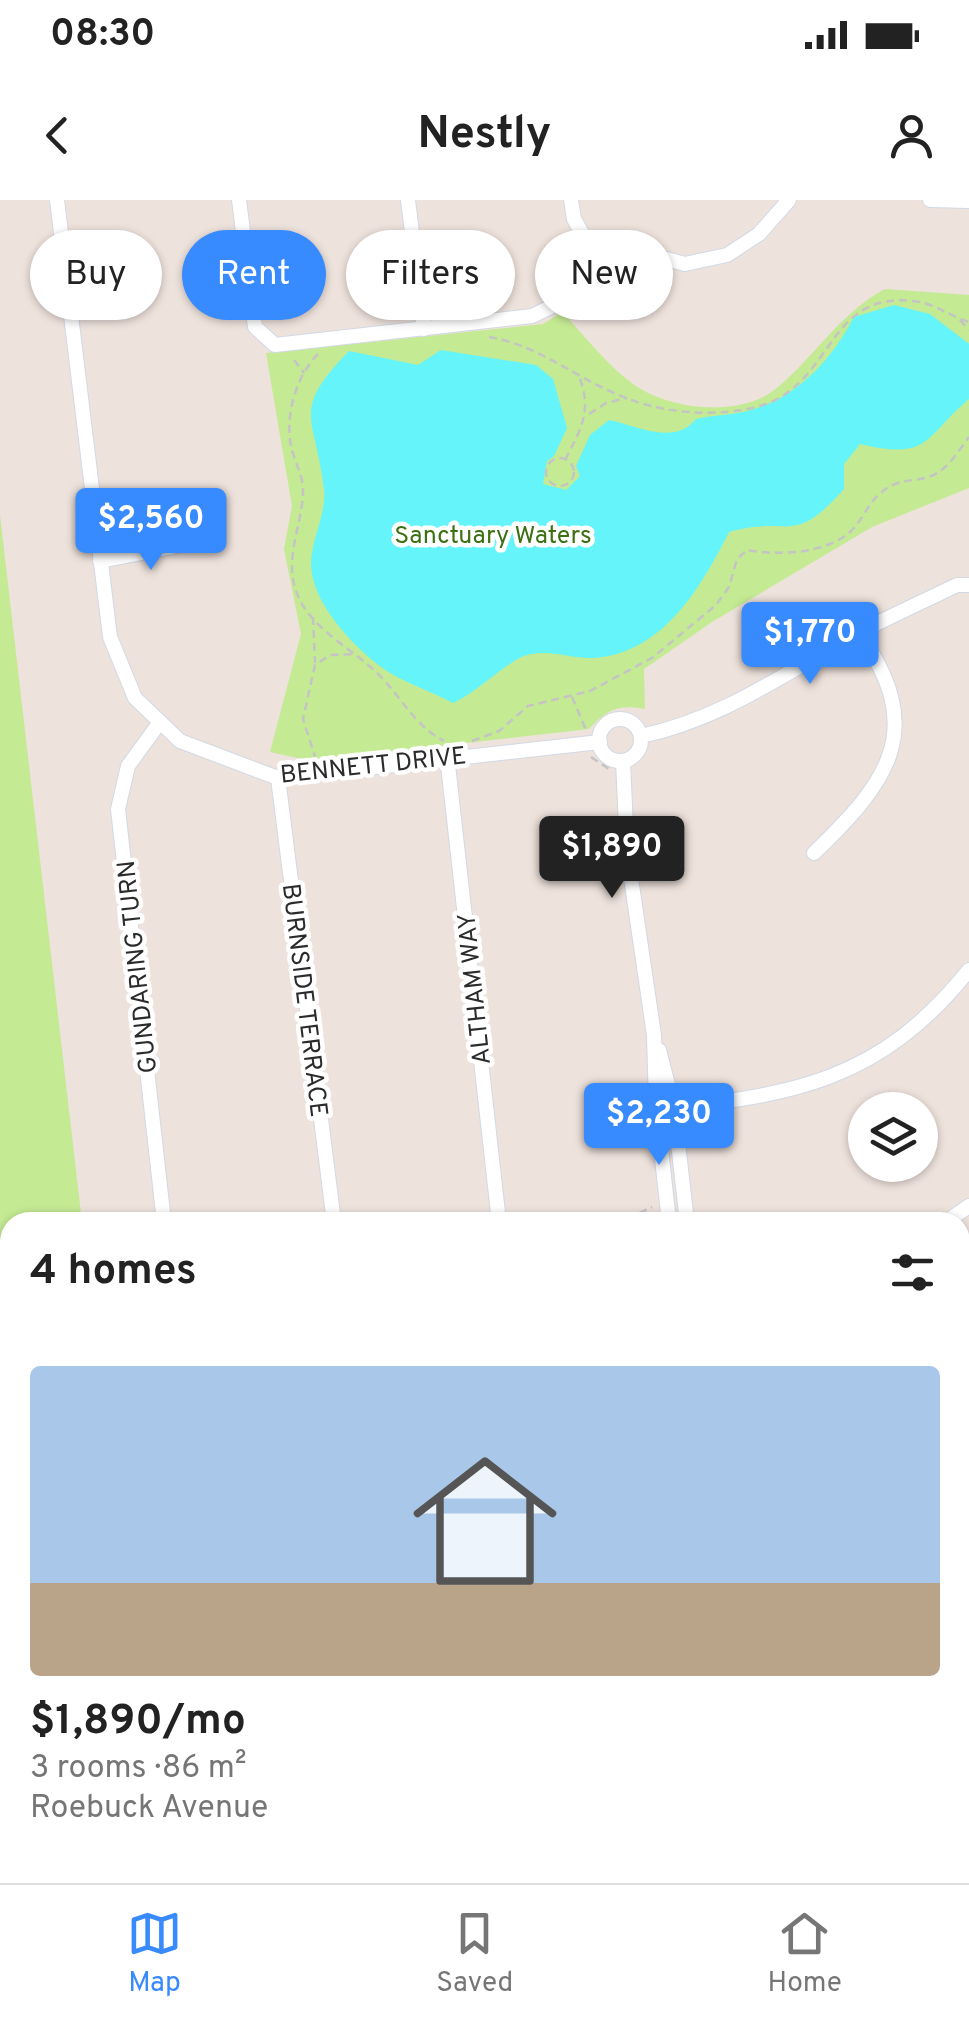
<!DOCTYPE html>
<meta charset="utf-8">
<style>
:root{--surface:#fff;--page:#f6f6f6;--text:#222;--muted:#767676;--line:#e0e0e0;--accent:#388aff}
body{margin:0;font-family:Overpass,sans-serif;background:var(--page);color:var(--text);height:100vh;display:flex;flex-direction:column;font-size:38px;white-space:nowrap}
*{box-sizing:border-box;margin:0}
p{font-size:32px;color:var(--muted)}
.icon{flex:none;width:55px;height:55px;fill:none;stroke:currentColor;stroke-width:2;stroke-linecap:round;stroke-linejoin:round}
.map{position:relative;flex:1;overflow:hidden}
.details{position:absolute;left:0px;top:1012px;width:970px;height:672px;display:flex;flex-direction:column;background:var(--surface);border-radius:30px 30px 0 0;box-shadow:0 2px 8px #0004}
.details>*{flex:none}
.guide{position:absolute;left:30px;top:30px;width:910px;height:90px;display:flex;gap:20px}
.tools{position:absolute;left:848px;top:892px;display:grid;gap:20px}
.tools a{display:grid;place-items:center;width:90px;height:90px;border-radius:50%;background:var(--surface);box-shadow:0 2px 8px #0004;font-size:50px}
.price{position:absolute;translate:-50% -85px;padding:0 22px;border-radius:10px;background:var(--accent);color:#fff;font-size:32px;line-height:65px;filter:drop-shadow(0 2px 5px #0008)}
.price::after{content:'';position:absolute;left:50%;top:60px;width:30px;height:22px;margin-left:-15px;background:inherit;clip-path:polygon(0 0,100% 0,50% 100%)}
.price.current{background:#222;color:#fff}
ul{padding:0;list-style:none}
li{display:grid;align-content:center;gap:20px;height:530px;padding:0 30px}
li span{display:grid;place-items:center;height:310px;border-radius:10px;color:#555}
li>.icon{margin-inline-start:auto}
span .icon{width:180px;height:180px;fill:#fffc;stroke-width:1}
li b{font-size:42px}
h2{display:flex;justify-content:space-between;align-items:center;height:120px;padding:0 30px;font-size:42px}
.chip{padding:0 35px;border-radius:45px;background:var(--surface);box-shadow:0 2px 8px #0004;font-size:35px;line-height:90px}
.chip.current{background:var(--accent);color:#fff}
.status{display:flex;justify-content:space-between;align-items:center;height:70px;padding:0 50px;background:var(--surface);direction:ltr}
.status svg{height:28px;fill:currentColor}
header{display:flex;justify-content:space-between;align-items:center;height:130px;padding:0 30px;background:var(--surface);font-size:45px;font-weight:700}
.tabs{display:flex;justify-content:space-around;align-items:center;height:140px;border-top:2px solid var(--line);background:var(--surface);font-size:28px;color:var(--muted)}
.tabs a{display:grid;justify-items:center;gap:5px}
.tabs .current{color:var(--accent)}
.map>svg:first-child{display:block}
</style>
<div class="status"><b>08:30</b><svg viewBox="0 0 49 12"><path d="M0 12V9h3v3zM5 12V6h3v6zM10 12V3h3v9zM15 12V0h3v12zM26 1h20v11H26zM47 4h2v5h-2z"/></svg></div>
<header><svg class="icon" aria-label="back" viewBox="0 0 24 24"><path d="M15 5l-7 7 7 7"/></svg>Nestly<svg class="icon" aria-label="person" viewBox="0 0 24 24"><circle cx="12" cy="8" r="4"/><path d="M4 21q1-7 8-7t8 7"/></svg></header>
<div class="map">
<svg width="969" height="1683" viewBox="0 0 969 1683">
<rect width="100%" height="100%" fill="#eee2dc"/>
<g fill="#c4ea93">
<path d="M885 89 969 95V288L872 327 712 422 644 469 645 509C619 504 607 509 589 529L311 561 270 552 301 434 284 349 292 306 266 153 543 124 562 112C584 135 607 165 633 184 669 210 742 219 778 187 816 155 840 113 885 89Z"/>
<polygon points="0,315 82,1022 10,1022 10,1675 158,1675 159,1683 0,1683"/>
<polygon points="495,1675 830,1675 833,1683 478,1683"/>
</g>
<path fill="#65f4fa" d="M894 105 930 114 969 144V199C924 237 931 261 860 244L844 264V289C791 349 789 314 729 332 701 387 663 454 593 458 570 459 547 448 524 456 507 462 477 492 453 503 431 491 404 483 384 469 354 448 311 402 311 364 311 339 327 313 324 289 315 214 290 212 349 151L418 165 441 150 536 165 553 179 567 228 554 256 547 261 543 284 566 290 580 276 576 266 590 235 609 220C638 226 674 246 696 219 714 215 733 215 751 210 798 197 832 159 854 117Z"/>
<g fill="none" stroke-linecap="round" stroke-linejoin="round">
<g stroke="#d1d9e5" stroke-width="16">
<g id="minor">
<polyline points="57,0 110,437 135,498 180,541 278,578 600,542"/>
<polyline points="239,0 255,127 275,145 532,116 561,102 615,54 633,50 685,64 727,55 759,34 789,0"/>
<polyline points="408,0 424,129"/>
<polyline points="571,0 574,19 600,65"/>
<polyline points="930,0 969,1"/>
<polyline points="100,361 193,343"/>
<circle cx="620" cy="540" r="21"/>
<polyline points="160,522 128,566 118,609 164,1022"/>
<path d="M641 536C723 519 786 472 858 433 891 416 924 401 957 385H969"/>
<polyline points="447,556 499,1022"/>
<polyline points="623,561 627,651 654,835 656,904 669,1022"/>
<polyline points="278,578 334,1022"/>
<path d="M814 653C890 580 927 529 859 433"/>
<polyline points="659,850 674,908 687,1022"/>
<path d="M657 909C793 896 880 881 969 770"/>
<polyline points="946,1022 969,1006"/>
<polyline points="960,1052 969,1066"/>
<polyline points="960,1309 969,1304"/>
<polyline points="960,1471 969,1474"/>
<polyline points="960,1570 969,1568"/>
<polyline points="851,1675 853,1683"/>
</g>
</g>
<g stroke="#c4c4c4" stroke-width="20">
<g id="major">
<polyline points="960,1433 969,1429"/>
<polyline points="404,1683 421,1675"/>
</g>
</g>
<g stroke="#c4c4c4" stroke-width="2.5" stroke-dasharray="8 5" stroke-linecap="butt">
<polyline points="960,120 969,130"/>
<path d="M489 137C537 145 570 174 614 193 649 209 688 215 726 212 745 210 768 206 784 195 835 161 836 93 913 101 935 103 949 116 969 122"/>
<path d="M318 154C296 176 285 215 291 246 294 261 303 275 303 290 303 326 282 359 298 396 313 431 354 449 380 476 402 498 415 526 444 541"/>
<polyline points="294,160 304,173"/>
<polyline points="589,214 606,203 627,198"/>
<circle cx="560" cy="272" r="14"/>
<path d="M565 260C582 227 593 209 578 174"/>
<polyline points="313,417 315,463"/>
<polyline points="572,497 586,530"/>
<path d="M472 541 499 531 528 506 590 491 652 458 716 405 729 387 737 359 747 350C778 356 828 354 852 330 866 315 869 300 887 288 903 278 916 282 931 276 948 270 959 250 969 237"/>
<polyline points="591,557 609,569"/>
<polyline points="316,560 303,519 315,465 330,455 355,454"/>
<polyline points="634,1022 633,1016 652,1007"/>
<polyline points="960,1406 969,1402"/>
</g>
<use href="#minor" stroke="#fff" stroke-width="14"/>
<use href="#major" stroke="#feae51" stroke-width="18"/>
</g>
<g text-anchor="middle" stroke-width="9" stroke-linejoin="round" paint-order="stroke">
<g font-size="25" fill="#3b7013" stroke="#fff">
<text x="493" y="343">Sanctuary Waters</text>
</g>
<g font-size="25" fill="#2b2b2b" stroke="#fff">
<text transform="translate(373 564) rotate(-6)" y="9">BENNETT DRIVE</text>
<text transform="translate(136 767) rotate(-96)" y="9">GUNDARING TURN</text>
<text transform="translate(473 789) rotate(-96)" y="9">ALTHAM WAY</text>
<text transform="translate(306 800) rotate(83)" y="9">BURNSIDE TERRACE</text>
</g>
</g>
</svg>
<div class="tools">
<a><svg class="icon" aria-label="layers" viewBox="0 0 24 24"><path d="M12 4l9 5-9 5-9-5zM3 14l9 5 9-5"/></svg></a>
</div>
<b class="price" style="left:151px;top:373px">$2,560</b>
<b class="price" style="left:810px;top:487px">$1,770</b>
<b class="price current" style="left:612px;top:701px">$1,890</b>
<b class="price" style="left:659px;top:968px">$2,230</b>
<div class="guide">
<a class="chip">Buy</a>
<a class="chip current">Rent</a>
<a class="chip">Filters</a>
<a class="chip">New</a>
</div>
<section class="details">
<h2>4 homes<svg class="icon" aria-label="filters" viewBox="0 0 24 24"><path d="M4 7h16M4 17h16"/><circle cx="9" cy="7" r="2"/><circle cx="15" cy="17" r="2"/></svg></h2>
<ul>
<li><span style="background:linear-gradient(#a9c7e8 70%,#b9a48a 0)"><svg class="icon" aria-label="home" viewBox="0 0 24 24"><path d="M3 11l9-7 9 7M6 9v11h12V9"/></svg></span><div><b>$1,890/mo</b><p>3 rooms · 86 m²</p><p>Roebuck Avenue</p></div></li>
</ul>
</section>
</div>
<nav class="tabs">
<a class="current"><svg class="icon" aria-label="map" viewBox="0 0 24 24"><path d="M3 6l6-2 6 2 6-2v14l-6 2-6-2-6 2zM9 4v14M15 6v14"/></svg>Map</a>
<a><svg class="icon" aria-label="saved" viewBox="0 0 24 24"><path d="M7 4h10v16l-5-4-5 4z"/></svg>Saved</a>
<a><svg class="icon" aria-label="home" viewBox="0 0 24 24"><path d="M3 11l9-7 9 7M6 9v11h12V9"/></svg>Home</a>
</nav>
